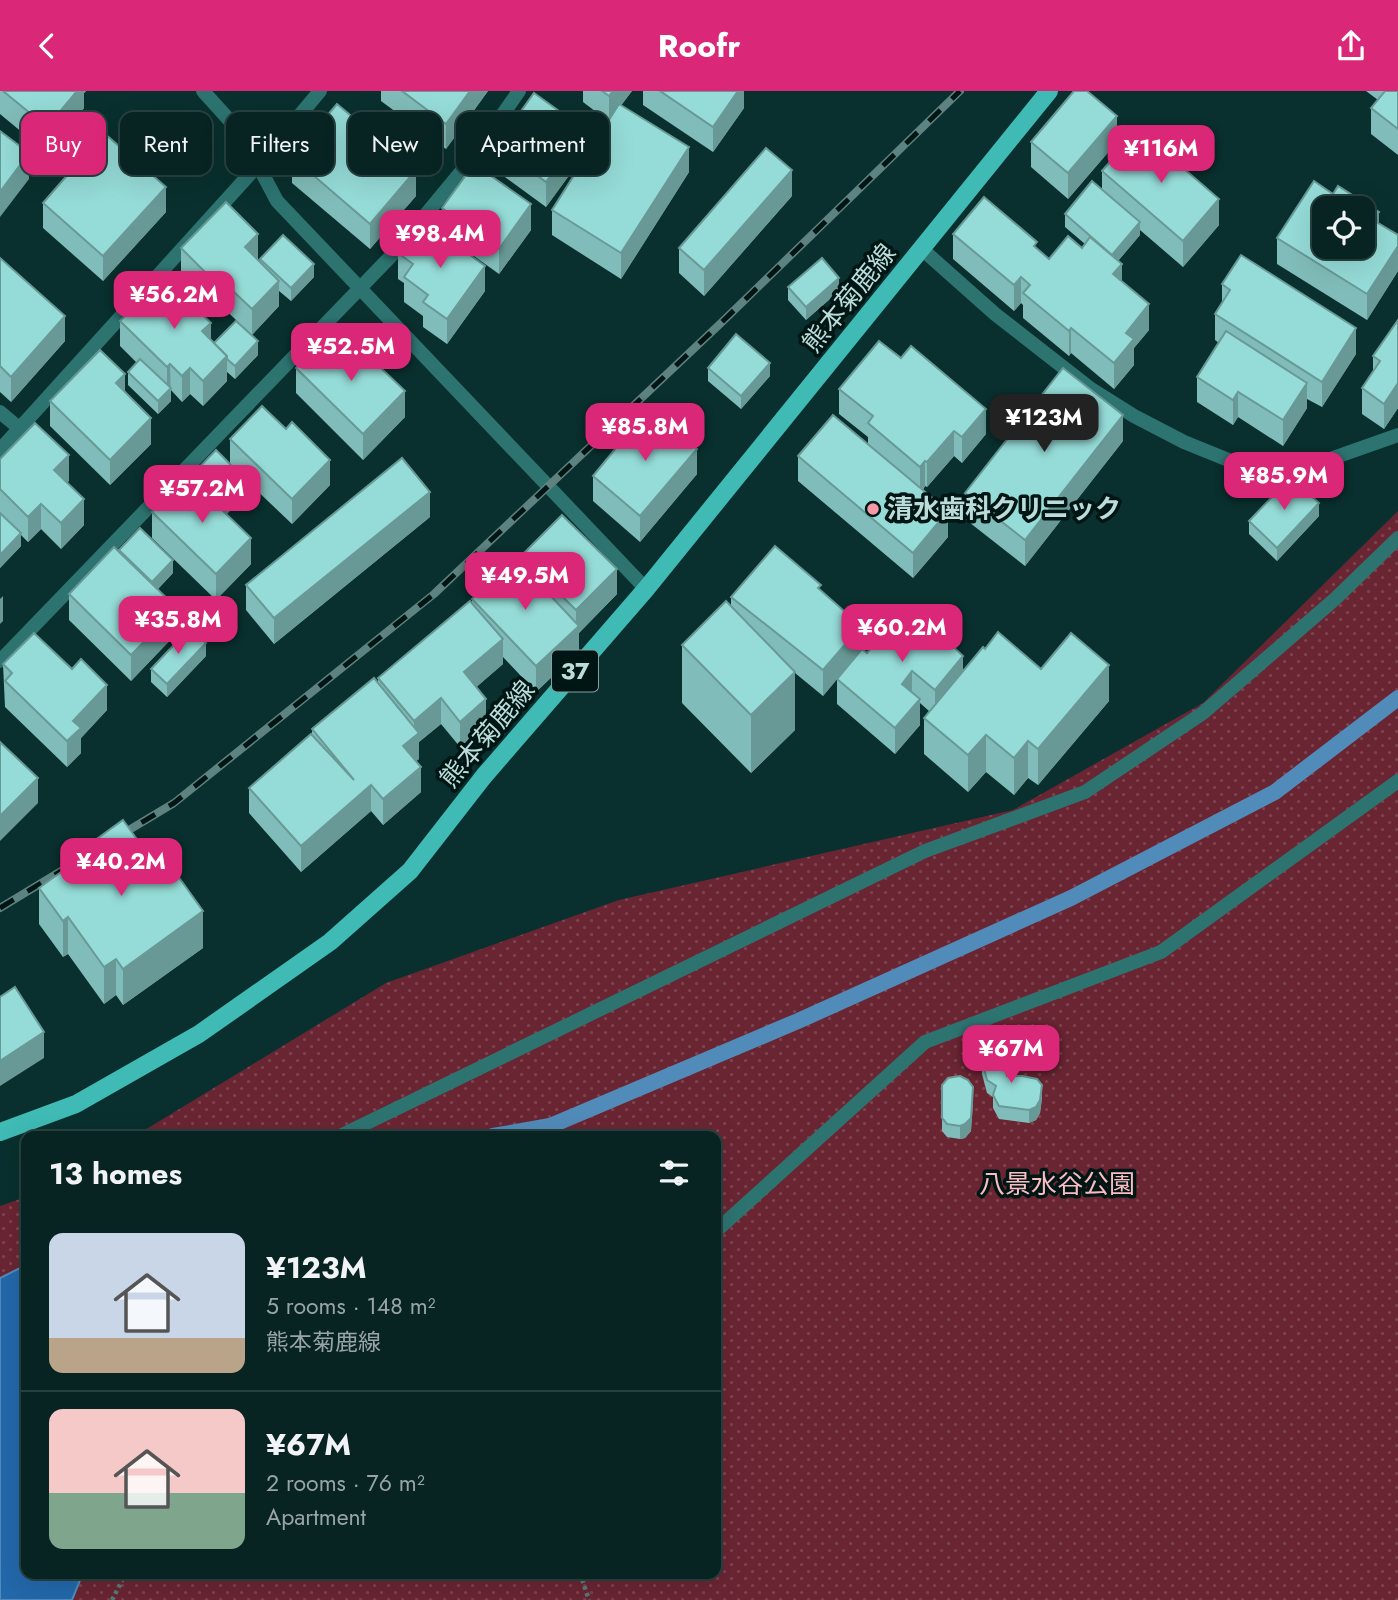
<!DOCTYPE html>
<meta charset="utf-8">
<style>
:root{--surface:#072422;--page:#15302f;--text:#f1f3f6;--muted:#98a4a5;--line:#284140;--accent:#db2777}
body{margin:0;font-family:Jost,"Noto Sans JP",sans-serif;background:var(--page);color:var(--text);height:100vh;display:flex;flex-direction:column;font-size:26px;white-space:nowrap}
*{box-sizing:border-box;margin:0}
p{font-size:23px;color:var(--muted)}
.icon{flex:none;width:38px;height:38px;fill:none;stroke:currentColor;stroke-width:2;stroke-linecap:round;stroke-linejoin:round}
.map{position:relative;flex:1;overflow:hidden}
.details{position:absolute;left:21px;top:1040px;width:700px;height:448px;display:flex;flex-direction:column;background:var(--surface);border-radius:14px;box-shadow:0 7px 28px #0002,0 0 0 2px var(--line)}
.details>*{flex:none}
.top-card{position:absolute;left:21px;top:21px;width:700px;height:63px;display:flex;gap:14px}
.buttons{position:absolute;left:1312px;top:105px;display:grid;gap:14px}
.buttons a{display:grid;place-items:center;width:63px;height:63px;border-radius:14px;background:var(--surface);box-shadow:0 7px 28px #0002,0 0 0 2px var(--line);font-size:35px}
.price{position:absolute;translate:-50% -60px;padding:0 16px;border-radius:14px;background:var(--accent);color:#fff;font-size:23px;line-height:46px;filter:drop-shadow(0 2px 4px #0008)}
.price::after{content:'';position:absolute;left:50%;top:42px;width:21px;height:16px;margin-left:-10px;background:inherit;clip-path:polygon(0 0,100% 0,50% 100%)}
.price.active{background:#222;color:#fff}
ul{padding:0;list-style:none}
li{display:flex;align-items:center;gap:21px;height:175px;padding:0 28px}
li+li{border-top:2px solid var(--line)}
li span{display:grid;place-items:center;flex:none;width:196px;height:140px;border-radius:14px;color:#555}
li>.icon{margin-inline-start:auto}
span .icon{width:84px;height:84px;fill:#fffc;stroke-width:1}
li b{font-size:30px}
h2{display:flex;justify-content:space-between;align-items:center;height:84px;padding:0 28px;font-size:30px}
.pill{padding:0 24px;border-radius:14px;background:var(--surface);box-shadow:0 7px 28px #0002,0 0 0 2px var(--line);font-size:24px;line-height:63px}
.pill.active{background:var(--accent);color:#fff}
header{display:flex;justify-content:space-between;align-items:center;height:91px;padding:0 28px;background:var(--accent);color:#fff;font-size:32px;font-weight:700}
.map>svg:first-child{display:block}
</style>
<header><svg class="icon" aria-label="back" viewBox="0 0 24 24"><path d="M15 5l-7 7 7 7"/></svg>Roofr<svg class="icon" aria-label="share" viewBox="0 0 24 24"><path d="M12 15V3M7 8l5-5 5 5M5 13v7h14v-7"/></svg></header>
<div class="map">
<svg width="1398" height="1509" viewBox="0 0 1398 1509">
<defs>
<pattern id="grass-dots" width="8" height="8" patternUnits="userSpaceOnUse" patternTransform="scale(1.75)"><rect width="8" height="8" fill="#6a2533"/><path d="M2 2h.1M6 6h.1" fill="none" stroke="#7d4450" stroke-width="1.8" stroke-linecap="round"/></pattern>
</defs>
<rect width="100%" height="100%" fill="#09302e"/>
<polygon fill="url(#grass-dots)" points="1398,420 1398,1509 0,1509 0,1115 26,1106 26,1482 716,1482 716,1045 135,1045 386,892 619,809 1013,719 1203,612"/>
<polygon fill="#2368ab" stroke="#518bb9" stroke-width="2" points="26,1174 26,1482 83,1482 72,1509 0,1509 0,1187"/>
<g fill="none" stroke-linecap="round" stroke-linejoin="round">
<polyline stroke="#518bb9" stroke-width="16" points="493,1045 550,1035 798,930 1071,807 1275,701 1398,607"/>
<g stroke="#577b79" stroke-width="4.5" stroke-dasharray="3.5 3.5" stroke-linecap="butt">
<polyline points="580,1482 589,1509"/>
<polyline points="112,1509 126,1482"/>
</g>
<g stroke="#2d7471" stroke-width="14">
<polyline points="0,321 19,337"/>
<polyline points="340,1045 925,760 1085,701 1203,622 1335,508 1398,447"/>
<polyline points="716,1140 925,951 1161,861 1398,690"/>
</g>
<g stroke="#2d7471" stroke-width="14">
<polyline points="203,0 241,42 277,110 646,498"/>
<polyline points="923,159 995,223 1091,298 1134,325 1184,351 1253,379 1296,380 1398,344"/>
<polyline points="0,359 258,74 320,0"/>
<polyline points="0,570 394,162 470,70 519,0"/>
</g>
<polyline stroke="#3fbab5" stroke-width="18" points="0,1041 76,1013 199,943 330,851 410,780 484,685 646,498 1049,0"/>
<g stroke="#5e827f" stroke-width="8">
<g id="rail">
<polyline points="114,748 174,712 434,503 721,232 960,0"/>
<polyline points="0,817 81,768"/>
</g>
</g>
<use href="#rail" stroke="#001615" stroke-width="5" stroke-dasharray="16" stroke-linecap="butt"/>
</g>
<g fill="#80bcb9">
<polygon points="0,0 86,0 84,2 84,17 47,62 0,23"/>
<polygon points="381,0 488,0 446,58 381,10"/>
<polygon points="583,0 632,0 621,14 689,81 621,188 552,144 552,119 608,30 583,11"/>
<polygon points="643,0 744,0 744,17 713,61 643,14"/>
<polygon points="1366,0 1398,0 1398,64 1371,43 1371,17 1378,9"/>
<polygon points="506,41 584,64 546,116 502,84 502,58 506,53"/>
<polygon points="1031,51 1117,51 1068,108 1031,76"/>
<polygon points="292,66 416,105 370,158 292,92"/>
<polygon points="1102,80 1219,134 1183,176 1140,139 1140,144 1118,170 1122,190 1149,239 1134,257 1134,274 1114,298 1071,262 1069,265 1023,227 1023,214 1021,212 1014,220 953,168 953,143 1037,158 1049,168 1082,157 1085,153 1065,136 1065,123 1102,98"/>
<polygon points="792,105 704,205 679,182 679,157"/>
<polygon points="43,112 166,121 103,190 43,137"/>
<polygon points="442,117 531,139 499,183 442,142"/>
<polygon points="1379,132 1398,144 1398,180 1367,229 1277,173 1277,147"/>
<polygon points="181,157 258,169 260,170 260,168 314,186 291,210 279,200 279,215 252,244 217,211 213,214 181,183"/>
<polygon points="398,162 485,200 447,253 423,236 423,225 404,211 404,192 398,188"/>
<polygon points="0,167 65,250 11,311 0,301"/>
<polygon points="1222,193 1356,263 1322,316 1307,308 1307,317 1283,355 1238,326 1233,334 1197,311 1197,286 1219,252 1215,249 1215,223 1222,212"/>
<polygon points="788,196 839,200 806,229 788,209"/>
<polygon points="1398,229 1398,317 1384,338 1362,323 1362,297 1373,281 1373,265"/>
<polygon points="120,230 211,248 214,252 258,264 235,288 227,281 227,290 203,315 190,303 182,311 171,299 171,310 158,323 128,294 128,281 137,272 120,255"/>
<polygon points="296,277 405,326 363,369 296,302"/>
<polygon points="708,277 770,285 741,318 708,290"/>
<polygon points="839,298 986,343 962,372 954,365 927,396 925,395 923,399 948,446 913,487 798,390 798,365 868,352 868,346 839,323"/>
<polygon points="125,301 151,353 110,394 50,335 50,310"/>
<polygon points="286,338 330,394 292,433 230,374 230,348"/>
<polygon points="1123,350 1025,475 965,428 965,402"/>
<polygon points="0,368 69,390 67,391 84,434 61,458 41,438 28,451 21,444 21,455 0,477"/>
<polygon points="697,383 640,451 593,410 593,385"/>
<polygon points="190,386 247,403 226,423 251,473 216,509 152,447 152,421 190,388"/>
<polygon points="1319,425 1277,470 1249,443 1249,430"/>
<polygon points="430,426 274,553 246,519 246,494"/>
<polygon points="119,459 173,482 158,498 177,542 131,590 69,529 69,503 119,461"/>
<polygon points="521,465 617,503 579,542 579,560 536,601 503,566 503,573 476,596 486,634 460,656 441,633 419,651 419,668 416,670 421,701 383,734 371,720 301,781 249,722 249,697 312,643 312,638 378,592 378,587 472,512 472,508 521,474"/>
<polygon points="821,501 861,559 867,562 954,557 963,579 985,558 1041,578 1109,610 1038,694 1028,687 1014,704 986,681 968,701 924,663 924,627 929,620 920,612 920,634 895,663 837,613 837,588 823,605 795,582 795,639 751,682 682,612 682,554 731,515 731,506"/>
<polygon points="206,565 167,606 151,591 151,578"/>
<polygon points="3,573 107,619 81,647 81,662 67,676 5,616"/>
<polygon points="87,755 203,857 123,914 116,904 104,913 68,863 63,866 39,833 39,797 87,762"/>
<polygon points="982,970 1042,1007 1040,1022 1036,1029 1029,1032 999,1028 993,1017 993,1006 987,1002 982,983"/>
<polygon points="942,994 973,1010 971,1040 965,1047 960,1048 947,1046 942,1040"/>
</g>
<g fill="#689996">
<polygon points="76,0 86,0 84,2 84,17 47,62 47,36"/>
<polygon points="470,0 488,0 446,58 446,33"/>
<polygon points="613,0 632,0 609,31 609,5"/>
<polygon points="738,0 744,0 744,17 713,61 713,36"/>
<polygon points="1117,25 1117,51 1068,108 1068,82"/>
<polygon points="584,38 584,64 546,116 546,91"/>
<polygon points="689,56 689,81 621,188 621,162"/>
<polygon points="29,62 29,88 0,126 0,101"/>
<polygon points="416,79 416,105 370,158 370,133"/>
<polygon points="792,79 792,105 704,205 704,179"/>
<polygon points="166,96 166,121 103,190 103,165"/>
<polygon points="1219,108 1219,134 1183,176 1183,150"/>
<polygon points="531,113 531,139 499,183 499,158"/>
<polygon points="1379,121 1379,146 1373,129"/>
<polygon points="1140,131 1140,144 1112,177 1112,164"/>
<polygon points="258,143 258,169 245,156"/>
<polygon points="1398,155 1398,180 1367,229 1367,203"/>
<polygon points="314,173 314,186 291,210 291,197"/>
<polygon points="1122,173 1122,198 1113,183"/>
<polygon points="485,175 485,200 447,253 447,228"/>
<polygon points="217,185 217,211 213,214 213,189"/>
<polygon points="1021,186 1021,212 1014,220 1014,194"/>
<polygon points="839,187 839,200 806,229 806,216"/>
<polygon points="279,190 279,215 252,244 252,218"/>
<polygon points="1149,213 1149,239 1134,257 1134,274 1114,298 1114,272 1126,242"/>
<polygon points="65,225 65,250 11,311 11,286"/>
<polygon points="211,232 211,257 202,240"/>
<polygon points="1071,237 1071,262 1069,265 1069,240"/>
<polygon points="1356,237 1356,263 1322,316 1322,291"/>
<polygon points="258,250 258,264 235,288 235,275"/>
<polygon points="227,265 227,290 203,315 203,290"/>
<polygon points="770,272 770,285 741,318 741,305"/>
<polygon points="170,273 171,310 158,323 158,310 167,301 167,276"/>
<polygon points="190,277 190,303 182,311 182,285"/>
<polygon points="125,283 125,309 116,292"/>
<polygon points="1307,292 1307,317 1283,355 1283,329"/>
<polygon points="1398,292 1398,317 1384,338 1384,313"/>
<polygon points="405,300 405,326 363,369 363,343"/>
<polygon points="1238,301 1238,326 1233,334 1233,309"/>
<polygon points="986,318 986,343 962,372 962,346"/>
<polygon points="1123,324 1123,350 1025,475 1025,449"/>
<polygon points="151,327 151,353 110,394 110,369"/>
<polygon points="954,340 954,365 927,396 927,371"/>
<polygon points="697,358 697,383 640,451 640,425"/>
<polygon points="69,364 69,390 54,404 54,379"/>
<polygon points="330,369 330,394 292,433 292,408"/>
<polygon points="925,370 925,395 920,401 920,376"/>
<polygon points="247,390 247,403 221,429 221,416"/>
<polygon points="430,401 430,426 274,553 274,527"/>
<polygon points="84,408 84,434 61,458 61,432"/>
<polygon points="1319,412 1319,425 1277,470 1277,457"/>
<polygon points="41,413 41,438 28,451 28,426"/>
<polygon points="948,420 948,446 913,487 913,462"/>
<polygon points="21,442 21,455 0,477 0,464"/>
<polygon points="251,447 251,473 216,509 216,483"/>
<polygon points="173,469 173,482 152,504 152,491"/>
<polygon points="617,478 617,503 579,542 579,560 536,601 536,575 576,537 576,519"/>
<polygon points="3,505 3,530 0,533 0,508"/>
<polygon points="177,517 177,542 131,590 131,564"/>
<polygon points="861,535 861,560 823,605 823,579"/>
<polygon points="954,543 954,568 948,551"/>
<polygon points="503,548 503,573 464,607 464,581"/>
<polygon points="206,552 206,565 167,606 167,593"/>
<polygon points="963,565 963,591 935,625 935,599"/>
<polygon points="1109,574 1109,610 1038,694 1038,658"/>
<polygon points="912,580 912,606 902,593"/>
<polygon points="795,581 795,639 751,682 751,624"/>
<polygon points="107,594 107,619 81,647 81,662 67,676 67,650 73,630"/>
<polygon points="441,607 441,633 419,651 419,668 403,680 403,655 414,646 414,630"/>
<polygon points="486,608 486,634 460,656 460,631"/>
<polygon points="920,608 920,634 895,663 895,637"/>
<polygon points="986,644 986,681 968,701 968,664"/>
<polygon points="1028,650 1028,687 1014,704 1014,667"/>
<polygon points="421,676 421,701 383,734 383,708"/>
<polygon points="38,687 38,712 0,750 0,725"/>
<polygon points="371,694 371,720 301,781 301,755"/>
<polygon points="203,820 203,857 123,914 123,878"/>
<polygon points="68,826 68,863 63,866 63,830"/>
<polygon points="116,868 116,904 104,913 104,876"/>
<polygon points="44,941 44,967 0,995 0,970"/>
<polygon points="1042,994 1042,1007 1040,1022 1036,1029 1029,1032 1029,1019"/>
<polygon points="973,996 971,1040 965,1047 960,1048 960,1035"/>
</g>
<g fill="#95dbd7" stroke="#689996" stroke-width="2" fill-rule="evenodd">
<polygon points="3,0 77,0 47,36"/>
<polygon points="402,0 470,0 446,33"/>
<polygon points="602,0 613,0 609,5"/>
<polygon points="660,0 738,0 713,36"/>
<polygon points="1074,0 1087,0 1117,25 1068,82 1031,51"/>
<polygon points="1385,0 1398,0 1398,38 1371,17"/>
<polygon points="534,2 584,38 546,91 502,58 512,46 506,41"/>
<polygon points="337,13 416,79 370,133 292,66"/>
<polygon points="619,13 689,56 621,162 552,119"/>
<polygon points="1138,38 1219,108 1183,150 1102,80"/>
<polygon points="0,40 29,62 0,101"/>
<polygon points="104,42 166,96 103,165 43,112"/>
<polygon points="766,57 792,79 704,179 679,157"/>
<polygon points="474,73 531,113 499,158 442,117"/>
<polygon points="1092,90 1140,131 1112,164 1065,123"/>
<path d="M1314 90 1333 103 1338 95 1379 121 1373 129 1398 144V155L1367 203 1277 147ZM1325 117H1363V156H1325Z"/>
<polygon points="984,106 1037,151 1034,155 1049,168 1068,145 1082,157 1090,146 1122,173 1113,183 1149,213 1126,242 1134,248 1114,272 1071,237 1069,240 1023,202 1030,194 1021,186 1014,194 953,143"/>
<polygon points="226,111 258,143 245,156 279,190 252,218 217,185 213,189 181,157"/>
<polygon points="428,133 485,175 447,228 423,211 428,204 404,186 413,173 398,162 414,142 419,146"/>
<polygon points="283,144 314,173 291,197 260,168"/>
<polygon points="1241,164 1356,237 1322,291 1215,223 1230,199 1222,193"/>
<polygon points="0,167 65,225 11,286 0,275"/>
<polygon points="822,167 839,187 806,216 788,196"/>
<polygon points="163,186 211,232 202,240 227,265 203,290 190,277 182,285 170,273 167,276 120,230"/>
<polygon points="1398,229 1398,292 1384,313 1362,297 1380,270 1373,265"/>
<polygon points="236,230 258,250 235,275 227,268 227,265 214,252"/>
<polygon points="1226,240 1307,292 1283,329 1238,301 1233,309 1197,286"/>
<polygon points="736,243 770,272 741,305 708,277"/>
<polygon points="328,244 350,266 360,257 405,300 363,343 296,277"/>
<polygon points="879,250 901,267 911,255 986,318 962,346 954,340 927,371 925,370 920,376 868,332 873,325 839,298"/>
<polygon points="100,259 125,283 116,292 151,327 110,369 50,310"/>
<polygon points="140,268 171,297 158,310 128,281"/>
<polygon points="1063,277 1123,324 1025,449 965,402"/>
<polygon points="262,315 286,338 292,331 330,369 292,408 230,348"/>
<polygon points="657,324 697,358 640,425 593,385 630,340"/>
<polygon points="833,324 948,420 913,462 798,365"/>
<polygon points="35,332 69,364 54,379 84,408 61,432 41,413 28,426 0,398 0,368"/>
<polygon points="216,359 247,390 221,416 190,386"/>
<polygon points="402,367 430,401 274,527 246,494"/>
<polygon points="187,385 251,447 216,483 152,421"/>
<polygon points="1291,386 1319,412 1277,457 1249,430"/>
<polygon points="0,422 21,442 0,464"/>
<polygon points="562,424 617,478 576,519 521,465"/>
<polygon points="140,437 173,469 152,491 119,459"/>
<polygon points="775,455 821,494 818,497 861,535 823,579 731,506"/>
<polygon points="114,456 177,517 131,564 69,503"/>
<polygon points="515,467 579,535 536,575 472,508"/>
<polygon points="470,510 503,548 464,581 486,608 460,631 441,607 414,630 378,587"/>
<polygon points="726,510 795,581 751,624 682,554"/>
<polygon points="905,515 917,525 924,517 954,543 948,551 963,565 935,599 912,580 902,593 920,608 895,637 837,588 862,558 867,562"/>
<polygon points="190,537 206,552 167,593 151,578"/>
<polygon points="998,541 1041,578 1071,542 1109,574 1038,658 1028,650 1014,667 986,644 968,664 924,627 983,556 985,558"/>
<polygon points="34,542 72,578 81,568 107,594 73,630 81,637 67,650 5,590 12,582 3,573"/>
<polygon points="374,587 419,642 403,655 421,676 383,708 371,694 301,755 249,697 311,643 354,689 312,638"/>
<polygon points="0,651 38,687 0,725"/>
<polygon points="123,729 155,773 165,767 203,820 123,878 116,868 104,876 68,826 63,830 39,797 90,760 87,755"/>
<polygon points="15,896 44,941 0,970 0,906"/>
<polygon points="990,960 994,960 1003,968 1007,985 1022,985 1037,988 1042,994 1040,1009 1036,1016 1029,1019 999,1015 993,1004 996,995 987,989 982,970"/>
<polygon points="960,985 968,989 973,996 971,1027 965,1033 960,1035 947,1033 942,1027 942,994 948,987"/>
</g>
<circle fill="#f49aa6" stroke="#001615" stroke-width="2.5" cx="873" cy="418" r="7"/>
<g text-anchor="middle" stroke-width="7" stroke-linejoin="round" paint-order="stroke">
<rect fill="#001615" stroke="#83a19e" stroke-width="2" x="552" y="559.5" width="46" height="41" rx="5"/>
<g font-size="24" font-weight="bold" fill="#bbdcd9">
<text x="575" y="588">37</text>
</g>
<g font-size="26" fill="#bbdcd9" stroke="#001615">
<text transform="translate(849 207) rotate(-51)" y="9">熊本菊鹿線</text>
<text transform="translate(487 643) rotate(-50)" y="9">熊本菊鹿線</text>
</g>
<g font-size="26" font-weight="bold" fill="#bbdcd9" stroke="#001615" text-anchor="start">
<text x="887" y="427">清水歯科クリニック</text>
</g>
<g font-size="26" fill="#fbbbc3" stroke="#001615">
<text x="1057" y="1102">八景水谷公園</text>
</g>
</g>
</svg>
<div class="buttons">
<a><svg class="icon" aria-label="locate" viewBox="0 0 24 24"><circle cx="12" cy="12" r="6"/><path d="M12 2v4M12 18v4M2 12h4M18 12h4"/></svg></a>
</div>
<b class="price" style="left:1161px;top:94px">¥116M</b>
<b class="price" style="left:440px;top:179px">¥98.4M</b>
<b class="price" style="left:174px;top:240px">¥56.2M</b>
<b class="price" style="left:351px;top:292px">¥52.5M</b>
<b class="price active" style="left:1044px;top:363px">¥123M</b>
<b class="price" style="left:645px;top:372px">¥85.8M</b>
<b class="price" style="left:1284px;top:421px">¥85.9M</b>
<b class="price" style="left:202px;top:434px">¥57.2M</b>
<b class="price" style="left:525px;top:521px">¥49.5M</b>
<b class="price" style="left:178px;top:565px">¥35.8M</b>
<b class="price" style="left:902px;top:573px">¥60.2M</b>
<b class="price" style="left:121px;top:807px">¥40.2M</b>
<b class="price" style="left:1011px;top:994px">¥67M</b>
<div class="top-card">
<a class="pill active">Buy</a>
<a class="pill">Rent</a>
<a class="pill">Filters</a>
<a class="pill">New</a>
<a class="pill">Apartment</a>
</div>
<section class="details">
<h2>13 homes<svg class="icon" aria-label="filters" viewBox="0 0 24 24"><path d="M4 7h16M4 17h16"/><circle cx="9" cy="7" r="2"/><circle cx="15" cy="17" r="2"/></svg></h2>
<ul>
<li><span style="background:linear-gradient(#c9d6e8 75%,#b9a48a 0)"><svg class="icon" aria-label="home" viewBox="0 0 24 24"><path d="M3 11l9-7 9 7M6 9v11h12V9"/></svg></span><div><b>¥123M</b><p>5 rooms · 148 m²</p><p>熊本菊鹿線</p></div></li>
<li><span style="background:linear-gradient(#f6c9c9 60%,#7fa58c 0)"><svg class="icon" aria-label="home" viewBox="0 0 24 24"><path d="M3 11l9-7 9 7M6 9v11h12V9"/></svg></span><div><b>¥67M</b><p>2 rooms · 76 m²</p><p>Apartment</p></div></li>
</ul>
</section>
</div>
